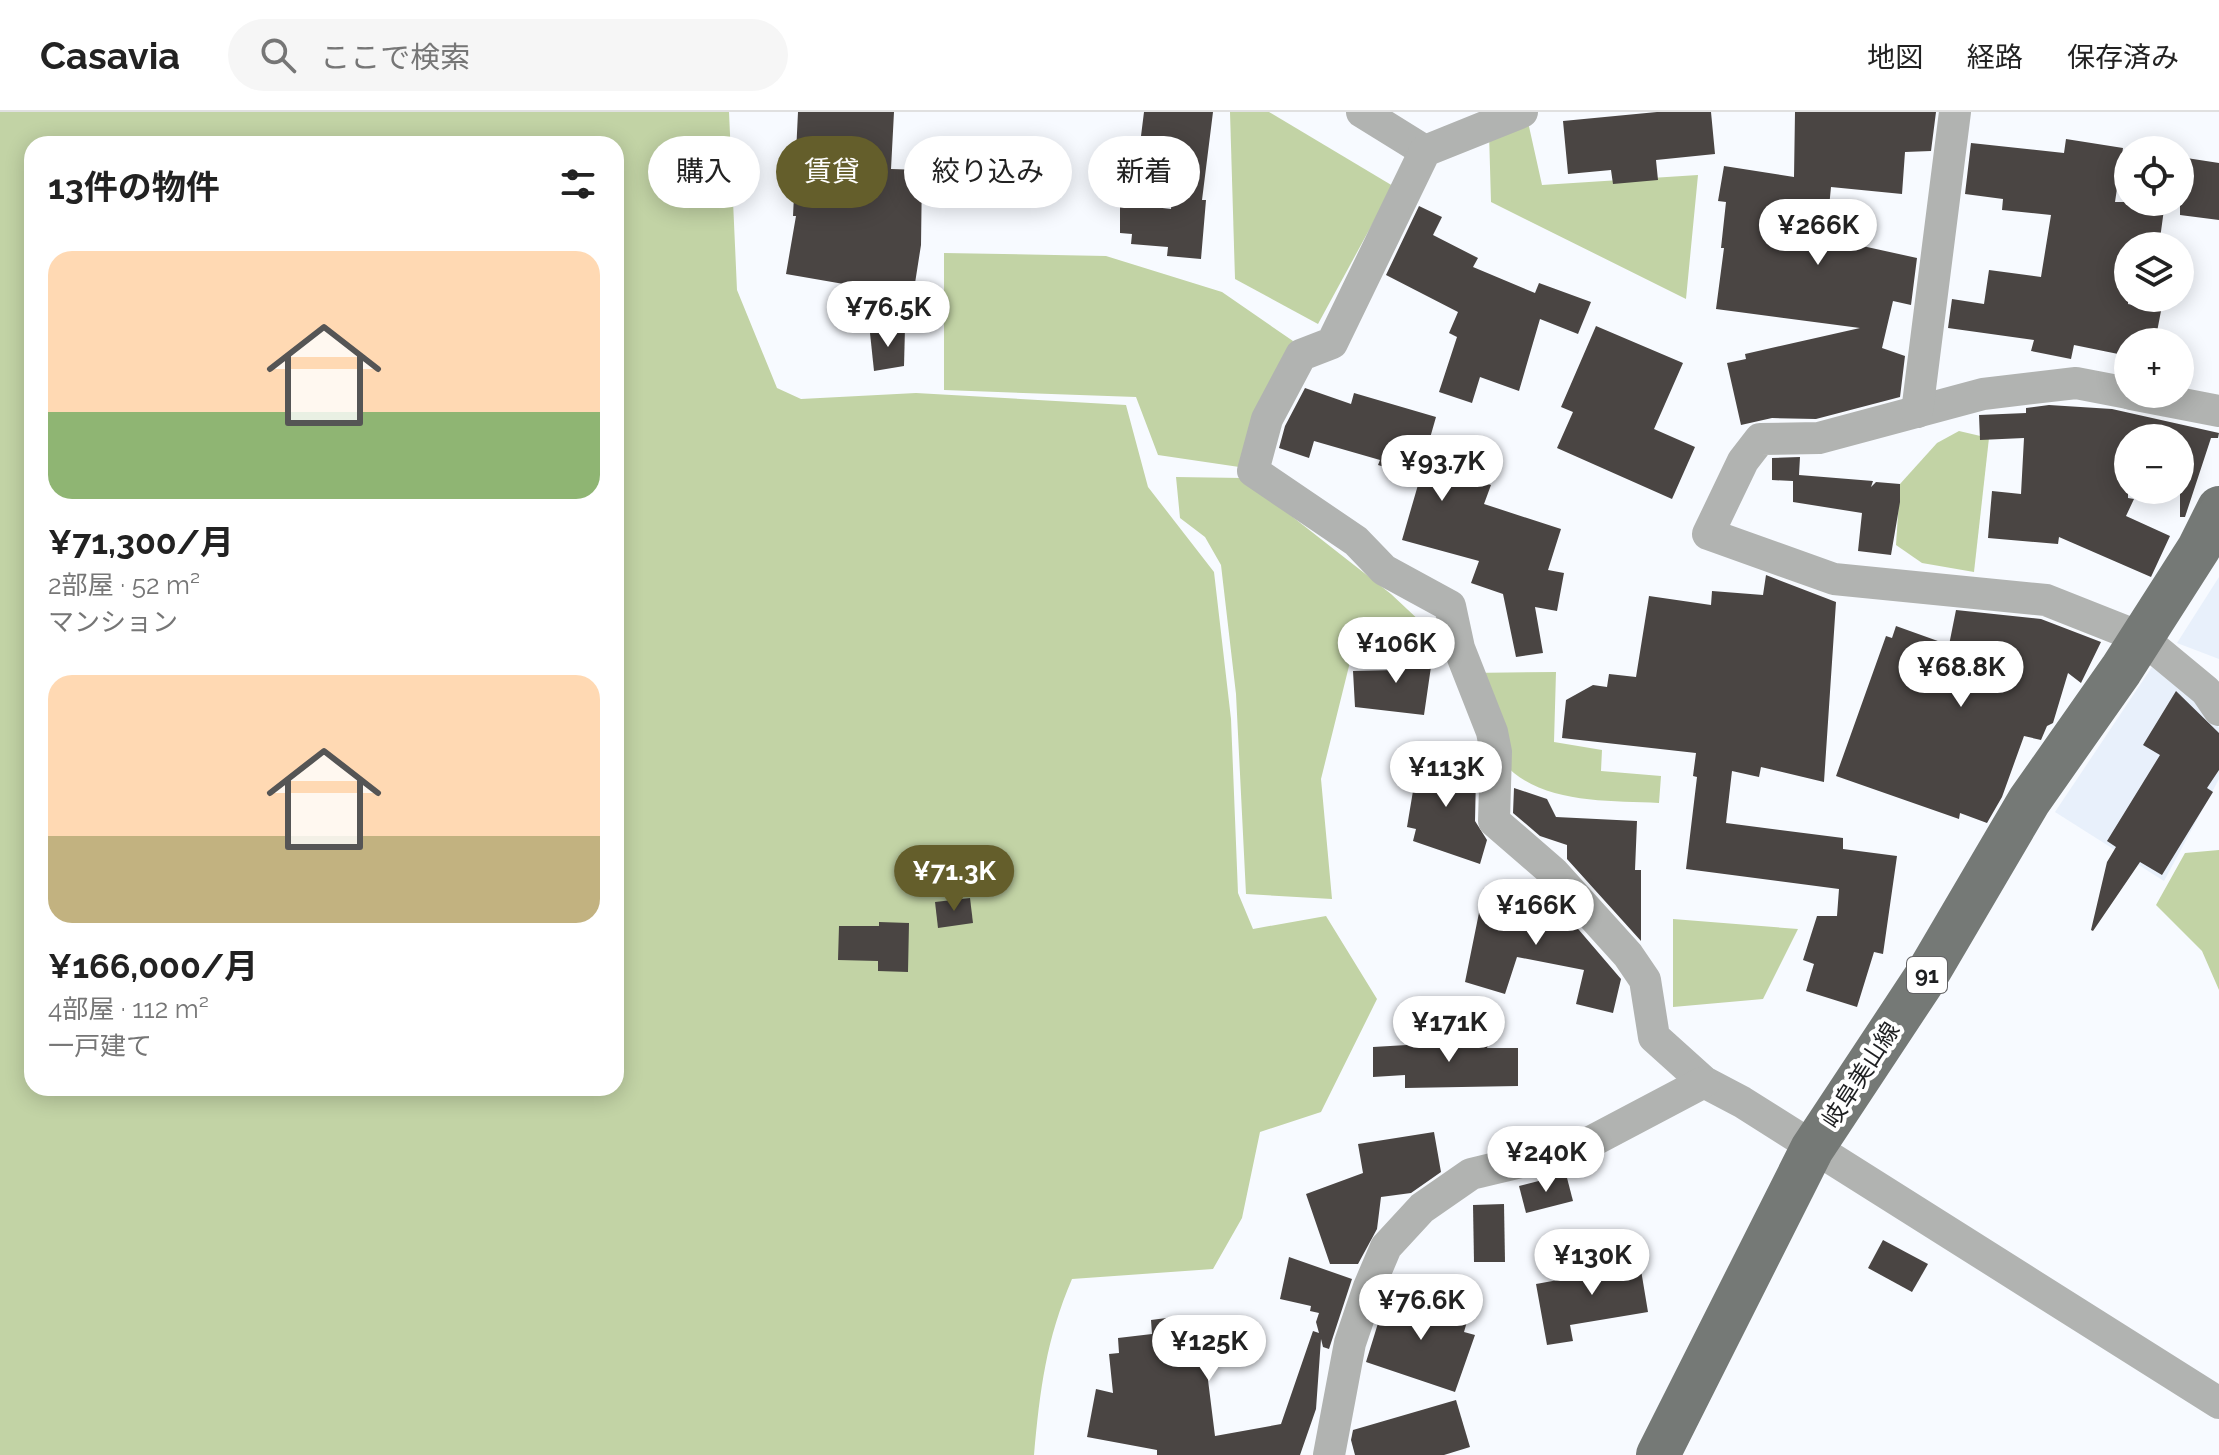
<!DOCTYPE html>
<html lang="ja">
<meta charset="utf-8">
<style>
:root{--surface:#fff;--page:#f6f6f6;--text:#222;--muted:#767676;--line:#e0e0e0;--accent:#645e2b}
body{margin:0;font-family:Raleway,"Noto Sans JP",sans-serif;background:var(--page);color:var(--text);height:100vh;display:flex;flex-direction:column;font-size:30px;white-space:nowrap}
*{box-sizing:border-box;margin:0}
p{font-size:26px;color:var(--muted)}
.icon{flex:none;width:44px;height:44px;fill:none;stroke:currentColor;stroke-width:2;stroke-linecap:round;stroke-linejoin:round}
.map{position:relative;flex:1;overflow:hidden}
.sheet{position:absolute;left:24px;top:24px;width:600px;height:960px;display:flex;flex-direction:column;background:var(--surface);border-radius:24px;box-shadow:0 4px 20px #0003}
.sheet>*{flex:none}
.guide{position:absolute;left:648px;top:24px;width:760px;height:72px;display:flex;gap:16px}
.fabs{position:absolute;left:2114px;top:24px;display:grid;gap:16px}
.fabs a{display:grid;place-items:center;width:80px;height:80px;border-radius:50%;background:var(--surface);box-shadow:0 4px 20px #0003;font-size:40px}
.price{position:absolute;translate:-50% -68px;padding:0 18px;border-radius:28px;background:#fff;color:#222;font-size:26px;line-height:52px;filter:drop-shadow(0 2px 4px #0008)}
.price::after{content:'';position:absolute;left:50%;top:48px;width:24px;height:18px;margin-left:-12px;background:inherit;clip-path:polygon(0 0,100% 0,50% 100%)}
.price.on{background:var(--accent);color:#fff}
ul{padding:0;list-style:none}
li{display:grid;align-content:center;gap:16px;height:424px;padding:0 24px}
li span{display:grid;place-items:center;height:248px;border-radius:24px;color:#555}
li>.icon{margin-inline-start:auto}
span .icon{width:144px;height:144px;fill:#fffc;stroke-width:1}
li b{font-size:34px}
h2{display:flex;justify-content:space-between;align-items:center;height:96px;padding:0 24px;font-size:34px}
.pill{padding:0 28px;border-radius:36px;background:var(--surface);box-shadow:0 4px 20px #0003;font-size:28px;line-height:72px}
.pill.on{background:var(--accent);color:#fff}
header{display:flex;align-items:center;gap:48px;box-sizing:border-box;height:112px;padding:0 40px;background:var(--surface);border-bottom:2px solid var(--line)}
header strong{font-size:38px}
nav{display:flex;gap:44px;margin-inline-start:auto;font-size:28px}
.search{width:560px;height:72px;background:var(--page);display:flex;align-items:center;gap:20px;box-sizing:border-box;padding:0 28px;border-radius:44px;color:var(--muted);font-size:30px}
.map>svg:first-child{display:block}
</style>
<header>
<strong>Casavia</strong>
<div class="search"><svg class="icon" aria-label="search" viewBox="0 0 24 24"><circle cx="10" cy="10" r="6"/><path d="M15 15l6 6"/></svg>ここで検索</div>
<nav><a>地図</a><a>経路</a><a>保存済み</a></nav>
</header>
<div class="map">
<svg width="2219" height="1343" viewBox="0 0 2219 1343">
<rect width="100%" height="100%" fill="#f7faff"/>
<g fill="#e8f0fb">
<polygon points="2219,465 2219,547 2177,531"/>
<polygon points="2156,549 2200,585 2219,616 2219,667 2164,769 2055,700"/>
</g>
<g fill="#c2d3a5" fill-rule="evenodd">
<path d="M0 0H729L737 178 777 276 801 287 916 281 1126 293 1148 375 1214 460 1231 607 1238 781 1253 817 1326 804 1377 887 1321 1000 1260 1020 1242 1106 1213 1157 1072 1167C1046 1228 1040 1277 1034 1343H0ZM32 32H616V976H32Z"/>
<polygon points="1230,0 1269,0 1393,74 1318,212 1235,167"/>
<polygon points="1528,10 1542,73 1698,63 1686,187 1491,90 1489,21"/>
<polygon points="944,141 1106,144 1222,180 1293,229 1246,356 1158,343 1136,285 944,278"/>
<polygon points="1959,319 1989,326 1974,460 1922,451 1896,433 1900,372 1937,331"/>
<polygon points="1176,365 1243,366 1391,482 1439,527 1422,554 1350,550 1321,667 1332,787 1246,782 1236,582 1221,453 1205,425 1180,406"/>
<path d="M1556 560 1554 630 1602 638 1601 659 1661 664 1659 691C1599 688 1523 693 1491 633 1480 611 1476 583 1469 561Z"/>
<polygon points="2219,738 2219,878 2202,839 2156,793 2185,741"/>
<polygon points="1673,807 1798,817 1763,887 1673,895"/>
</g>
<g fill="#4a4543">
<polygon points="798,0 894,0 891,57 922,58 921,133 913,184 786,162 796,104 793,104"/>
<polygon points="1144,0 1213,0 1202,88 1206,88 1201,147 1167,144 1168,135 1131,132 1132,122 1120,121 1120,91 1171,97 1177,44 1172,44 1173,37 1140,32"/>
<polygon points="1657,0 1711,0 1715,42 1656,48 1658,68 1613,72 1611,58 1568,62 1563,9"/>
<polygon points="1795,0 1936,0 1931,39 1905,40 1902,82 1831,75 1826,126 1917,146 1911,193 1893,189 1882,236 1905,244 1900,285 1816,307 1772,306 1741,313 1727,251 1746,247 1745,242 1860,216 1716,197 1724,136 1721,136 1726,90 1718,89 1724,54 1794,65"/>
<polygon points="2066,27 2123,36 2115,90 2165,90 2159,134 2128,134 2128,192 2161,199 2155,230 2128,230 2128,244 2074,233 2071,247 2031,239 2034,228 1948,216 1952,187 1984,192 1989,158 2041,165 2051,103 2002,98 2003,87 1965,82 1971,31 2064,41"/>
<polygon points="2180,45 2219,51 2219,108 2180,103"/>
<polygon points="1419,94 1442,105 1433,123 1478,146 1473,155 1535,181 1539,171 1591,190 1578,222 1540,207 1519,279 1480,265 1472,291 1439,280 1457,225 1449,221 1458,200 1386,163"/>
<polygon points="1596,214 1683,251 1654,317 1695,335 1672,387 1557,336 1573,300 1561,295"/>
<polygon points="905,216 904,254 874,259 870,221"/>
<polygon points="1305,276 1351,292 1354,281 1436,305 1426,340 1484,360 1480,370 1491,373 1484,392 1561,417 1548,458 1564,461 1557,499 1535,495 1543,541 1516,545 1503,482 1471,471 1479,449 1402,428 1420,366 1378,353 1380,348 1314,329 1309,346 1279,336 1285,314"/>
<polygon points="2049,293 2112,297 2219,321 2218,326 2211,326 2185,405 2180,405 2180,326 2128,326 2128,386 2134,387 2126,404 2170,424 2151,465 2059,425 2058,432 1988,426 1992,379 2021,382 2024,326 1980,328 1979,303 2026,301 2026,296"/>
<polygon points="1800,345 1799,363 1873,369 1871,375 1876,370 1900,372 1900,390 1891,443 1858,439 1862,401 1793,390 1793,369 1772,368 1772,346"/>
<polygon points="1766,463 1836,490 1824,670 1761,655 1759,665 1732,659 1726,711 1843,726 1843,737 1897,744 1883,842 1874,840 1857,895 1806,879 1814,852 1803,848 1817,804 1837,804 1839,777 1686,757 1697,665 1693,664 1696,641 1562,626 1566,588 1593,573 1607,575 1609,562 1636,565 1649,484 1711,493 1712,479 1763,483"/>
<polygon points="1956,498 2041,507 2101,530 2081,571 2068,561 2053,611 2047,614 2041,628 2024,624 2002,685 1987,711 1960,701 1959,707 1836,664 1886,524 1892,526 1896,514 1949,533"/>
<polygon points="1434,534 1424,603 1355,595 1353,559 1397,558 1397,543"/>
<polygon points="2176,579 2219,621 2219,658 2207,676 2213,680 2162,763 2140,750 2093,819 2091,818 2107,750 2116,735 2107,729 2160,643 2143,633"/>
<polygon points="1419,643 1477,655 1473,662 1476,663 1475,709 1487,728 1480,752 1413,729 1416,717 1407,715"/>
<polygon points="1514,676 1547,687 1556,705 1637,709 1635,758 1641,758 1641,829 1567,747 1567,733 1540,724 1513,701"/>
<polygon points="1484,776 1555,790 1621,867 1613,901 1576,892 1584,858 1517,845 1505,882 1465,870"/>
<polygon points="970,786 973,811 938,816 935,790"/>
<polygon points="879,810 909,811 908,860 878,859 878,849 838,848 839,814 879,814"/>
<polygon points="1491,925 1487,936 1518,936 1518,974 1405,976 1405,963 1373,965 1373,935 1441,931 1441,926"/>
<polygon points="1434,1020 1441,1060 1411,1081 1381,1085 1377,1117 1358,1152 1330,1152 1306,1082 1363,1061 1358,1032"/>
<polygon points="1566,1062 1573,1089 1526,1101 1519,1074"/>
<polygon points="1504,1092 1505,1150 1474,1150 1473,1093"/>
<polygon points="1883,1128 1928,1152 1912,1180 1868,1156"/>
<polygon points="1638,1140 1648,1200 1570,1213 1573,1229 1547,1233 1536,1172 1580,1164 1579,1157 1613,1151 1612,1144"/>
<polygon points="1289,1145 1352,1167 1329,1237 1323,1235 1321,1227 1316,1297 1300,1343 1157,1343 1157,1338 1087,1325 1096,1277 1113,1281 1109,1242 1119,1241 1118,1226 1152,1222 1151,1208 1190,1203 1192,1221 1202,1220 1215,1324 1281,1312 1313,1219 1319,1221 1316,1210 1319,1201 1310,1199 1311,1194 1280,1187"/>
<polygon points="1388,1179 1468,1206 1464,1220 1475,1223 1455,1280 1366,1250"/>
<polygon points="1456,1288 1470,1335 1444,1343 1355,1343 1351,1328 1353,1318"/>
</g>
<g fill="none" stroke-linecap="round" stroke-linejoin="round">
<g stroke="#b1b3b1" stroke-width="32">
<polyline points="1362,0 1425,39"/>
<polyline points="1522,0 1425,39 1332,231 1301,243 1267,307 1253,359 1356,429 1384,458 1450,494 1459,536 1492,620 1496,640 1494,709 1553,760 1628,843 1645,868 1654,925 1704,970 1742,990 2219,1291"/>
<polyline points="2128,281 2076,271 1983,282 1819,326 1760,327 1743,349 1708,422 1834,467 2046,488 2142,526 2206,579 2219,598"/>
<polyline points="2131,282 2219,299"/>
<polyline points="1917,300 1955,0"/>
<polyline points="1329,1343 1350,1231 1369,1175 1386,1135 1422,1096 1471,1062 1579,1036 1704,970"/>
</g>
<polyline stroke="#757976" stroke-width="44" points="1658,1343 1812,1037 1925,866 2029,689 2121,558 2199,436 2219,396"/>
</g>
<g text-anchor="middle" stroke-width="8" stroke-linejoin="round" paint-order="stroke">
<rect fill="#fff" stroke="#626264" stroke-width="2" x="1907" y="845" width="40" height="36" rx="6"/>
<g font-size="22" font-weight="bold" fill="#1e1f21">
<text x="1927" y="871">91</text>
</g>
<g font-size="24" fill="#1e1f21" stroke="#fff">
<text transform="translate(1861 963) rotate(-57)" y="8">岐阜美山線</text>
</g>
</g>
</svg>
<div class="fabs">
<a><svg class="icon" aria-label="locate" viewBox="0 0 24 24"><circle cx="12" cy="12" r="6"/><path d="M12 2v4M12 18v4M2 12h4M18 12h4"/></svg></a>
<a><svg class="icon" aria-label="layers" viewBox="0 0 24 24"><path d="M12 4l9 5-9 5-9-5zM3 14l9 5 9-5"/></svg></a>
<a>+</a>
<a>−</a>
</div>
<b class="price" style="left:1818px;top:155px">¥266K</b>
<b class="price" style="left:888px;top:237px">¥76.5K</b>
<b class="price" style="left:1442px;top:391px">¥93.7K</b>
<b class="price" style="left:1396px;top:573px">¥106K</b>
<b class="price" style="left:1961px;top:597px">¥68.8K</b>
<b class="price" style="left:1446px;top:697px">¥113K</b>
<b class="price on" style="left:954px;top:801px">¥71.3K</b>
<b class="price" style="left:1536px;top:835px">¥166K</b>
<b class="price" style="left:1449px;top:952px">¥171K</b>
<b class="price" style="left:1546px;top:1082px">¥240K</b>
<b class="price" style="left:1592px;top:1185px">¥130K</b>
<b class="price" style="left:1421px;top:1230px">¥76.6K</b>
<b class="price" style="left:1209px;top:1271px">¥125K</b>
<div class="guide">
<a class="pill">購入</a>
<a class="pill on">賃貸</a>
<a class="pill">絞り込み</a>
<a class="pill">新着</a>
</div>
<section class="sheet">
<h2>13件の物件<svg class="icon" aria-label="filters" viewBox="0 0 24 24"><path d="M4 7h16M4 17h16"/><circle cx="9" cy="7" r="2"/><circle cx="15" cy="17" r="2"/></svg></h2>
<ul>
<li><span style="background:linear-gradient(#ffd9b3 65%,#8fb573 0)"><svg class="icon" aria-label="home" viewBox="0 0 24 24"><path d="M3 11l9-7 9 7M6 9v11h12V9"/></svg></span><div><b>¥71,300/月</b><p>2部屋 · 52 m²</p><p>マンション</p></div></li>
<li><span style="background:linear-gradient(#ffd9b3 65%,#c2b280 0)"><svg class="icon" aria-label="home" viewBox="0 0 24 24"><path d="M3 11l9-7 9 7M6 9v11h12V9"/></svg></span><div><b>¥166,000/月</b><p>4部屋 · 112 m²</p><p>一戸建て</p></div></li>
</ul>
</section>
</div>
